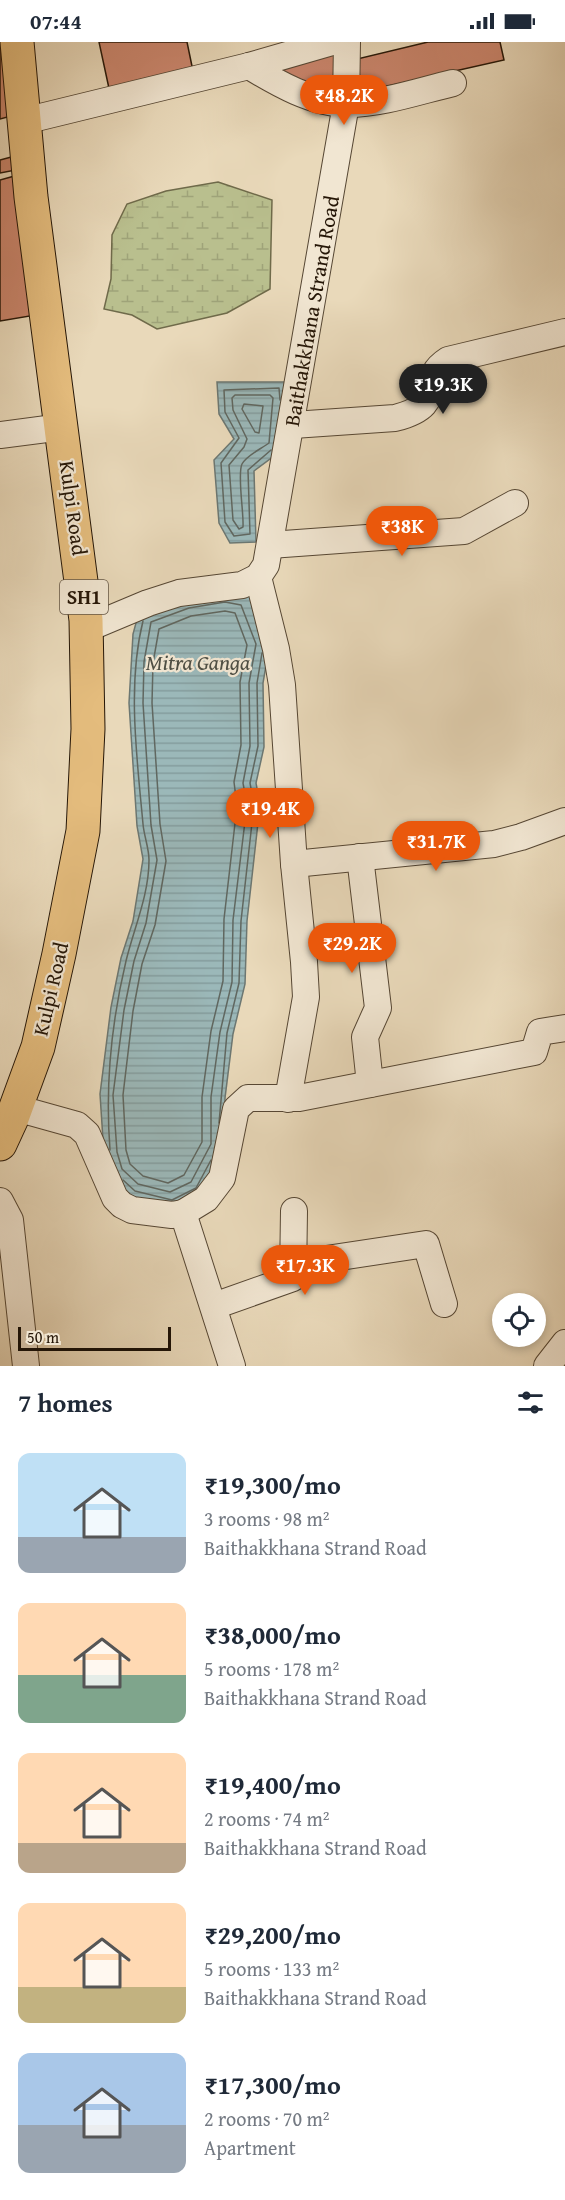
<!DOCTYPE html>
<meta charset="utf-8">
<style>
:root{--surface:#fff;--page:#f2f2f3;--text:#1f2937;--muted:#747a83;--accent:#ea580c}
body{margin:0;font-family:"Gentium Book Plus",serif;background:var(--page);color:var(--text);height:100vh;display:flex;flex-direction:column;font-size:22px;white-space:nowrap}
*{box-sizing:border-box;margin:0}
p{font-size:20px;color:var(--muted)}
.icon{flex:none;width:33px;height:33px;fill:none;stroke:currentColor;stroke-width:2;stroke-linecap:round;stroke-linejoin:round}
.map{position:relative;height:1324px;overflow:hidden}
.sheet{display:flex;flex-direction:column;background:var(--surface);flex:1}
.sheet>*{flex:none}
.controls{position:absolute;left:492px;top:1251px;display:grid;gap:12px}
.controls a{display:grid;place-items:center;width:54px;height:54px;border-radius:50%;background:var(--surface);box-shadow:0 3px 9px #0003;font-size:30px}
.scale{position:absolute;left:18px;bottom:15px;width:153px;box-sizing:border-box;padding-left:6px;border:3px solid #251607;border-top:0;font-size:16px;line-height:21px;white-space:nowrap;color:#251607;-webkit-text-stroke:4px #f1e6d2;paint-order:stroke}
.price{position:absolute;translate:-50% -51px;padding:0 14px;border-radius:21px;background:var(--accent);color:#fff;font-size:20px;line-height:39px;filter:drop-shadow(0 2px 3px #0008)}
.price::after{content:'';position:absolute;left:50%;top:36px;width:18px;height:14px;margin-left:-9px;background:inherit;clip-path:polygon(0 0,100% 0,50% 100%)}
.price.current{background:#222;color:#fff}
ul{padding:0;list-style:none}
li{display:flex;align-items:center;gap:18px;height:150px;padding:0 18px}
li span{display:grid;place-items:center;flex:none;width:168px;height:120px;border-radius:12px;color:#555}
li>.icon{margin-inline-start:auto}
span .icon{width:72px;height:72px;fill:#fffc;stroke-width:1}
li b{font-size:26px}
h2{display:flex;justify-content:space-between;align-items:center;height:72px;padding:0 18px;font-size:26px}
.status{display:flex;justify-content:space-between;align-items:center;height:42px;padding:0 30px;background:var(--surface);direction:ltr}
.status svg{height:16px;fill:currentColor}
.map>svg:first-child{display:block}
</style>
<div class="status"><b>07:44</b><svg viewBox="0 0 49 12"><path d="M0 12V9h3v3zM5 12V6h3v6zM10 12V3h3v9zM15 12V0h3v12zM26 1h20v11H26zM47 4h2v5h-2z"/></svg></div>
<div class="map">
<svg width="565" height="1324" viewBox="0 0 565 1324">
<defs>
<pattern id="wetland-marsh" width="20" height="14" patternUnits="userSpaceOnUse" patternTransform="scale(1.5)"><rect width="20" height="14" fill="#b9bf8e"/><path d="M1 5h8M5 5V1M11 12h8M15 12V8" fill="none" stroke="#9fa379"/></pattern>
<pattern id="water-rules" width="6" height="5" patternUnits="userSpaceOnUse" patternTransform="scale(1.5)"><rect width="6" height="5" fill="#9bb8b9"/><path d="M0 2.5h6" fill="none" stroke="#859d9e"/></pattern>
</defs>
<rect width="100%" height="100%" fill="#e9d9ba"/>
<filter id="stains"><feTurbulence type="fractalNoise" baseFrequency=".00333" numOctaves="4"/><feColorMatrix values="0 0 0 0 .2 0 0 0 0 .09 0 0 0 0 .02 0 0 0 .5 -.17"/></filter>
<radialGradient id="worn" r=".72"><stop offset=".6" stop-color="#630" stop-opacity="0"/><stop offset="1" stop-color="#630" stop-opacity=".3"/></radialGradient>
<polygon fill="url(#wetland-marsh)" stroke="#6f6a4a" stroke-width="1.5" points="218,140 272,158 270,247 227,271 157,287 132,273 104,267 111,237 112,193 127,162 166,149"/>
<g fill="url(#water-rules)" stroke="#6c7772" stroke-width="1.5">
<polygon points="217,340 288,340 282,408 254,429 256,500 230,501 219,481 214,418 234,397 219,372"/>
<polygon points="251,550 270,600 263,641 264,705 256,741 260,763 247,879 245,942 233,992 225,1056 224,1106 201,1150 172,1165 131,1154 110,1134 104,1113 100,1052 111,965 121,916 133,879 143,817 137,784 129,661 133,592 139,570"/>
</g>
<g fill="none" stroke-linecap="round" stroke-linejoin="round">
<g stroke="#606760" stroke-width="1.5">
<path d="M235 353H270L273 356 269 401C261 407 247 413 242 422 237 432 244 471 243 485L239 487 233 478 229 423 244 405 247 397 233 368 232 356Z"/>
<polygon points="244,362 263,364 259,391 255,390 242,367"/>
<polyline points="271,408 248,428 250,492 234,494 225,480 221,421 239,396 225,370 224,348 279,346 280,358"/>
<polygon points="225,560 241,563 256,602 249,641 250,704 243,741 247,763 233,878 232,940 220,990 211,1055 211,1102 191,1140 170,1150 138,1142 122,1127 117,1110 113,1053 124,968 134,919 146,881 157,818 151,783 143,661 144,620 151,580 189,566"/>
<polygon points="225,569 235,571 247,603 240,640 241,703 234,740 237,764 224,877 223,939 211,989 202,1055 202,1100 184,1133 168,1141 143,1134 130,1122 126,1108 123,1053 133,969 142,922 155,883 166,819 160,782 152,661 153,621 159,587 191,574"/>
<polyline points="219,1081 227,991 239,941 241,879 254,763 250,741 258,704 257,641 262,611"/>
<path d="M110 1108C105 1044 111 982 126 919 134 886 149 853 149 818 149 806 144 794 143 782 137 716 127 643 143 579"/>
<polyline points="123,1138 135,1149 172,1158 196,1146 211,1118"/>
</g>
</g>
<g fill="#ca856c" stroke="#251607" stroke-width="1.5">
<polygon points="0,0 8,0 15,73 0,77"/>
<polygon points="99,0 187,0 193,29 110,51"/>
<polygon points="428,0 500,0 504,18 357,51 357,17"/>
<polygon points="342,3 341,55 262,25"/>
<polygon points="15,114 16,128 0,131 0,118"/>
<polygon points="18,133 36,273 0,279 0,138"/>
</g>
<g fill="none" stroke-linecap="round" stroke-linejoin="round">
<g stroke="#564734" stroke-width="28">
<g id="minor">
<path d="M249 24C277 41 313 62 348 62 382 62 419 49 453 41"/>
<polyline points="24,79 249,24 332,0"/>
<path d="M293 383 395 376C450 362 415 339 448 318L565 290"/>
<polyline points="0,393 62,385"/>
<polyline points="270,503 464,489 515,461"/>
<polyline points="258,535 276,607 282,643 294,822 304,920 306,955 288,1057"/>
<polyline points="86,587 148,561 179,551 242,543 258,535 266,523 346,62 347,0"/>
<polyline points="360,815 378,966 365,995 370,1042"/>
<polyline points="294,822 494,802 521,795 565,779"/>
<polyline points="16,1066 77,1083 87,1092 115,1156 122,1163 132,1168 172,1173 183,1171 206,1157 222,1136 236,1067 248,1056 299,1056 534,1010 540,990 565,986"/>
<polyline points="0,1159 10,1178 26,1324"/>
<polyline points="183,1171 232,1324"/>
<polyline points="293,1222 426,1202 444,1262"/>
<polyline points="214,1264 293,1236 294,1169"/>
<polyline points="547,1324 565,1301"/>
</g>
</g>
<g stroke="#251607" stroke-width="35">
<polyline id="major" points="0,1102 12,1076 38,1005 59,912 83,789 88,687 86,578 31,155 17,0"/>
</g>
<use href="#minor" stroke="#f1e6d2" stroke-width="26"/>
<use href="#major" stroke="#e4bc7d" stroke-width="33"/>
</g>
<g text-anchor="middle" stroke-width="4.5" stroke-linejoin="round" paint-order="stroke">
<rect fill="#f1e6d2" stroke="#625444" stroke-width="1.5" x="60" y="538" width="48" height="34" rx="4.5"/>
<g font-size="20" font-weight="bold" fill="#251607">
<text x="84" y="562">SH1</text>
</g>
<g font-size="21" fill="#251607" stroke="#f1e6d2">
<text transform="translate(312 269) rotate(-80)" y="7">Baithakkhana Strand Road</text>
<text transform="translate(73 466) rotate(82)" y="7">Kulpi Road</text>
<text transform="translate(51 947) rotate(-77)" y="7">Kulpi Road</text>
</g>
<g font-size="22" font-style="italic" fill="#4e4f45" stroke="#f1e6d2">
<text x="198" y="628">Mitra Ganga</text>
</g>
</g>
<rect width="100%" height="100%" filter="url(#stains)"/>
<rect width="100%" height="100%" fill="url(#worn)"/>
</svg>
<div class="controls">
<a><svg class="icon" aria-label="locate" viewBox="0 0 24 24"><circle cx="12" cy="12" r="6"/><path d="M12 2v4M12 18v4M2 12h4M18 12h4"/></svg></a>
</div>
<div class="scale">50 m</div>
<b class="price" style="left:344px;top:84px">₹48.2K</b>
<b class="price current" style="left:443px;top:373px">₹19.3K</b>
<b class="price" style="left:402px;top:515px">₹38K</b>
<b class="price" style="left:270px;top:797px">₹19.4K</b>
<b class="price" style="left:436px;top:830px">₹31.7K</b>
<b class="price" style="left:352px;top:932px">₹29.2K</b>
<b class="price" style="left:305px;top:1254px">₹17.3K</b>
</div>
<section class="sheet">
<h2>7 homes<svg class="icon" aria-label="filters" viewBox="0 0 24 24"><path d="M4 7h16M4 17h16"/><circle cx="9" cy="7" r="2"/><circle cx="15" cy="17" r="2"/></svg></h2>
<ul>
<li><span style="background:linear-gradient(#bfe0f5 70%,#9aa5b1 0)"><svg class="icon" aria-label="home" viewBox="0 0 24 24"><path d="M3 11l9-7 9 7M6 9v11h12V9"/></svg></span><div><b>₹19,300/mo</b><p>3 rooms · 98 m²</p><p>Baithakkhana Strand Road</p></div></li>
<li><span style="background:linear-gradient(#ffd9b3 60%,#7fa58c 0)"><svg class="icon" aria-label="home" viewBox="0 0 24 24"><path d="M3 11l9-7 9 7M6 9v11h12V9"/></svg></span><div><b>₹38,000/mo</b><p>5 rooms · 178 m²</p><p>Baithakkhana Strand Road</p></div></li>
<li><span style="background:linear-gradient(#ffd9b3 75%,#b9a48a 0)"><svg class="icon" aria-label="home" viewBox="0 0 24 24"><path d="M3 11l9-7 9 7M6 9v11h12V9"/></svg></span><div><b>₹19,400/mo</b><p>2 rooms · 74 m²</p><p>Baithakkhana Strand Road</p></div></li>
<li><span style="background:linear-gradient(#ffd9b3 70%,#c2b280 0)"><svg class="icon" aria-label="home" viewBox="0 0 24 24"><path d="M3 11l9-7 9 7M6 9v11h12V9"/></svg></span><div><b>₹29,200/mo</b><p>5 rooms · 133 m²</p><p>Baithakkhana Strand Road</p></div></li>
<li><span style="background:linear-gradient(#a9c7e8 60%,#9aa5b1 0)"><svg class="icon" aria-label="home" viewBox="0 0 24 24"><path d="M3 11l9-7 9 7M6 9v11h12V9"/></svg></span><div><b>₹17,300/mo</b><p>2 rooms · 70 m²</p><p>Apartment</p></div></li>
</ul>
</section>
